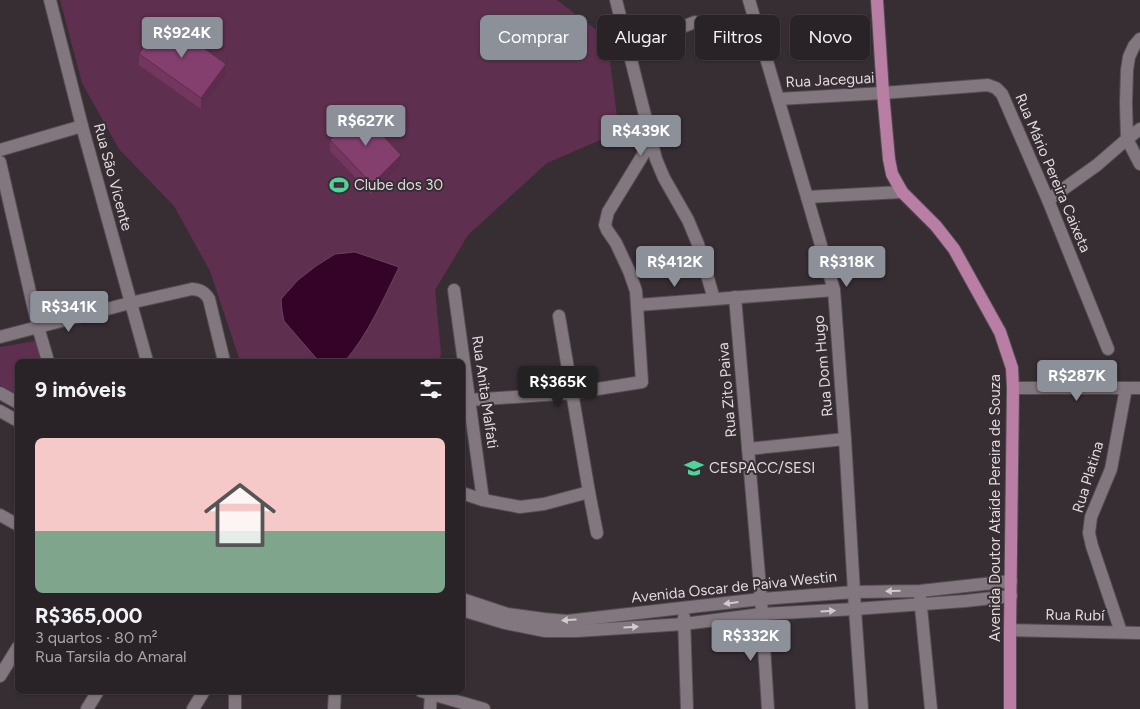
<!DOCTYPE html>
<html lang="pt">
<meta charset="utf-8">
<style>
:root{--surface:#292226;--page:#352f32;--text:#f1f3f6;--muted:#a5a4a7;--line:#453f43;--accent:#8c9099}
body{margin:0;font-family:Figtree,sans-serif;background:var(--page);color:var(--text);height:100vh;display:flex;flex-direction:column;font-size:19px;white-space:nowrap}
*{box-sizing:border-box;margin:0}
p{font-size:16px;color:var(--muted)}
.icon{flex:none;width:28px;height:28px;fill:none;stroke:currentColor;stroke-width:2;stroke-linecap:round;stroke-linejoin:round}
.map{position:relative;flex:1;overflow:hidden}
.sheet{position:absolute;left:15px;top:359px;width:450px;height:335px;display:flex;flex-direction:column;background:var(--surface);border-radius:8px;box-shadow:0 1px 4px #0004,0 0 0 1px var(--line)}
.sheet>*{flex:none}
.top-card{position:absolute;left:480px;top:15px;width:475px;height:45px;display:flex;gap:10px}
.price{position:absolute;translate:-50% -42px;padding:0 11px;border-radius:5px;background:var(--accent);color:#fff;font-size:16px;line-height:32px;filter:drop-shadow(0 1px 2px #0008)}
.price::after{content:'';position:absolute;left:50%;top:30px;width:15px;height:11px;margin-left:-8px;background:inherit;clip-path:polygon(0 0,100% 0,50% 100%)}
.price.on{background:#222;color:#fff}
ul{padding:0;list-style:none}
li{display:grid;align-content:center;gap:10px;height:265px;padding:0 20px}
li span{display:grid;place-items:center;height:155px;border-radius:8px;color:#555}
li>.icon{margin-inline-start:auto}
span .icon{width:90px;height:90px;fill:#fffc;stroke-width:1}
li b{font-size:21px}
h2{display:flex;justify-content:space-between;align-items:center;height:60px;padding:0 20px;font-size:21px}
.pill{padding:0 18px;border-radius:8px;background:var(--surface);box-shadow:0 1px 4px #0004,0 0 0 1px var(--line);font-size:18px;line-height:45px}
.pill.on{background:var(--accent);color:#fff}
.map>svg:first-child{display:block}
</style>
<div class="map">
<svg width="1140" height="709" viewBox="0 0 1140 709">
<rect width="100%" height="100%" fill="#372e33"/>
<g fill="#5f2f4f">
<polygon points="60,0 557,0 607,38 619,132 547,163 468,235 435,290 441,354 439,361 240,361 210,271 174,206 119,149 82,83"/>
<polygon points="35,341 41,361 18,361 17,395 0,385 0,347"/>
</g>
<path fill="#350328" stroke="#68435e" d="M355 252 399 267C384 298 367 336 345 361H322L316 358 284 321 282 311 281 299 298 280 316 266 335 254Z"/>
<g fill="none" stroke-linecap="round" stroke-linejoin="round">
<g stroke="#544d51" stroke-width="14">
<g id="minor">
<polyline points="50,0 82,126 147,361"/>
<polyline points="616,0 656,159 664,178 688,220 698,244 714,299"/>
<polyline points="749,0 807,197 834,290 845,439 855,609 862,709"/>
<polyline points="1140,39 1134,46 1129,57 1127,70 1126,103 1127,139 1140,164"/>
<polyline points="628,48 695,22"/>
<polyline points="778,99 883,93 988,85 996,88 1002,94 1048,200 1108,349"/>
<polyline points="0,150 82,126"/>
<polyline points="0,162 38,327 48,361"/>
<polyline points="807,197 902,192"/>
<polyline points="1048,200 1097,165 1127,139 1140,129"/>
<polyline points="454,290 483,500"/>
<polyline points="735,297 761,599 768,709"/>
<polyline points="638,305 834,290"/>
<polyline points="559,316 589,492 597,533"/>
<path d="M0 337 130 303 192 289C200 290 204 291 209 299L224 361"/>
<polyline points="1013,388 1140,388"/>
<polyline points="0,393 18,403"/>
<polyline points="470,400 572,393 642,382 636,291 629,271 616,243 607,230 605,225 608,212 652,140"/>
<polyline points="0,411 18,421"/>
<polyline points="748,449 845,439"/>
<polyline points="462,493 483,500 520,507 544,504 589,492"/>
<polyline points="0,515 18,525"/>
<polyline points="920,597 931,709"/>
<polyline points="462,599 507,614 544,619 567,621 761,599 854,592 920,591 1011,581"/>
<polyline points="462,610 505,623 545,631 577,631 684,624 762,614 855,609 965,601 1011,596"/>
<polyline points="684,617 687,709"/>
<polyline points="1010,630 1140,633"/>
<polyline points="1121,632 1092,546 1089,533 1091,517 1111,469 1126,388"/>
<polyline points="0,676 18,647"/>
<polyline points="421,691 484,709"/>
<polyline points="87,709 98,691"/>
<polyline points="193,709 204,691"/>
<polyline points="235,709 235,691"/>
<polyline points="334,709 335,691"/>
<polyline points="430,709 431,694"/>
</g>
</g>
<g stroke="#544d51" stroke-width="14">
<polyline id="major" points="877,0 883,93 889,159 892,174 902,192 936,226 954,249 1000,332 1012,368 1013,388 1010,630 1010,709"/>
</g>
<use href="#minor" stroke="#82777e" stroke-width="12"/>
<use href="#major" stroke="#b97ea4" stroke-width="12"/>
</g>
<g fill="#72365f">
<polygon points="139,54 226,75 201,109 139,65"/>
<polygon points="330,140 401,166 372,195 330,151"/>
</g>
<g fill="#5c2c4d">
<polygon points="226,64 226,75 201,109 201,98"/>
<polygon points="401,155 401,166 372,195 372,184"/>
</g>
<g fill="#843f6e" stroke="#5c2c4d">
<polygon points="163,19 226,64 201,98 139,54"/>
<polygon points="360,111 401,155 372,184 330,140"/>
</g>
<defs><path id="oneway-solid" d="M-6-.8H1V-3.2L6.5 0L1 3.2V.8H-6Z" transform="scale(1.25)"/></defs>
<g fill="#d1cacf">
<use href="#oneway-solid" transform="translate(893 591) rotate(179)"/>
<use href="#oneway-solid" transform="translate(731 603) rotate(173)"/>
<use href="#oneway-solid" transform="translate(828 611) rotate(-3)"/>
<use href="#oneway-solid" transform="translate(569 620) rotate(177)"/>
<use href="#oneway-solid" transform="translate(631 627) rotate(-4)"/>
</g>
<defs>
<g id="stadium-bare" transform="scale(1.5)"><path d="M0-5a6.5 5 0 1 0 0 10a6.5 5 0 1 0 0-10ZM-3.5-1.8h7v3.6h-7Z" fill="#4fd399" stroke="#372e33" stroke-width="2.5" paint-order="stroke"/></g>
<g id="school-bare" transform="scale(1.5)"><path d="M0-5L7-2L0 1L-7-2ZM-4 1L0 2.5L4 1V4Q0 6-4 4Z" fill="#4fd399" stroke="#372e33" stroke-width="2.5" paint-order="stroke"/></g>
</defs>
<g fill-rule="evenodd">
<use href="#stadium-bare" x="339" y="185"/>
<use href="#school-bare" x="694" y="468"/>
</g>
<g text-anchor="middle" stroke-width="4" stroke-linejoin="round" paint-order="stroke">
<g font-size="15" fill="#dfd9dd" stroke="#372e33">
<text transform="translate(830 80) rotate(-3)" y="5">Rua Jaceguai</text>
<text transform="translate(1053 173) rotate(67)" y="5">Rua Mário Pereira Caixeta</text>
<text transform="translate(113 177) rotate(75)" y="5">Rua São Vicente</text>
<text transform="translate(823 366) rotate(-95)" y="5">Rua Dom Hugo</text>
<text transform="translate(727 390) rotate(-95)" y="5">Rua Zito Paiva</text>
<text transform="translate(485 392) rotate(82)" y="5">Rua Anita Malfati</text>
<text transform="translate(1088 477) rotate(-73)" y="5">Rua Platina</text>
<text transform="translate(995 508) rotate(-90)" y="5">Avenida Doutor Ataíde Pereira de Souza</text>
<text transform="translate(734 587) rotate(-6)" y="5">Avenida Oscar de Paiva Westin</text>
<text transform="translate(1075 615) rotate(1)" y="5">Rua Rubí</text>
</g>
<g font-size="15" fill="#dfd9dd" stroke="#372e33" text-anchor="start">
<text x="354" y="190">Clube dos 30</text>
<text x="709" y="473">CESPACC/SESI</text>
</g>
</g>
</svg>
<b class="price" style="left:182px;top:59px">R$924K</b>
<b class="price" style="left:366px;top:147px">R$627K</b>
<b class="price" style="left:641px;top:157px">R$439K</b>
<b class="price" style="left:675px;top:288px">R$412K</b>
<b class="price" style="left:847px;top:288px">R$318K</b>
<b class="price" style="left:69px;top:333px">R$341K</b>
<b class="price" style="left:1077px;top:402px">R$287K</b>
<b class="price on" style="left:558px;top:408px">R$365K</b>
<b class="price" style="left:751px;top:662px">R$332K</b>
<div class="top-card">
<a class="pill on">Comprar</a>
<a class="pill">Alugar</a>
<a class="pill">Filtros</a>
<a class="pill">Novo</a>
</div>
<section class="sheet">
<h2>9 imóveis<svg class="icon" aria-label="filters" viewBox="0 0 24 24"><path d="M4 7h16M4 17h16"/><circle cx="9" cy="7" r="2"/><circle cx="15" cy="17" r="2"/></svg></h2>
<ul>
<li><span style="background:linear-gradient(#f6c9c9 60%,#7fa58c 0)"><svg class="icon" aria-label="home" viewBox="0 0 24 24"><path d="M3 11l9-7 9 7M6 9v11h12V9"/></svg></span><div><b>R$365,000</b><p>3 quartos · 80 m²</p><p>Rua Tarsila do Amaral</p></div></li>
</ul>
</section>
</div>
